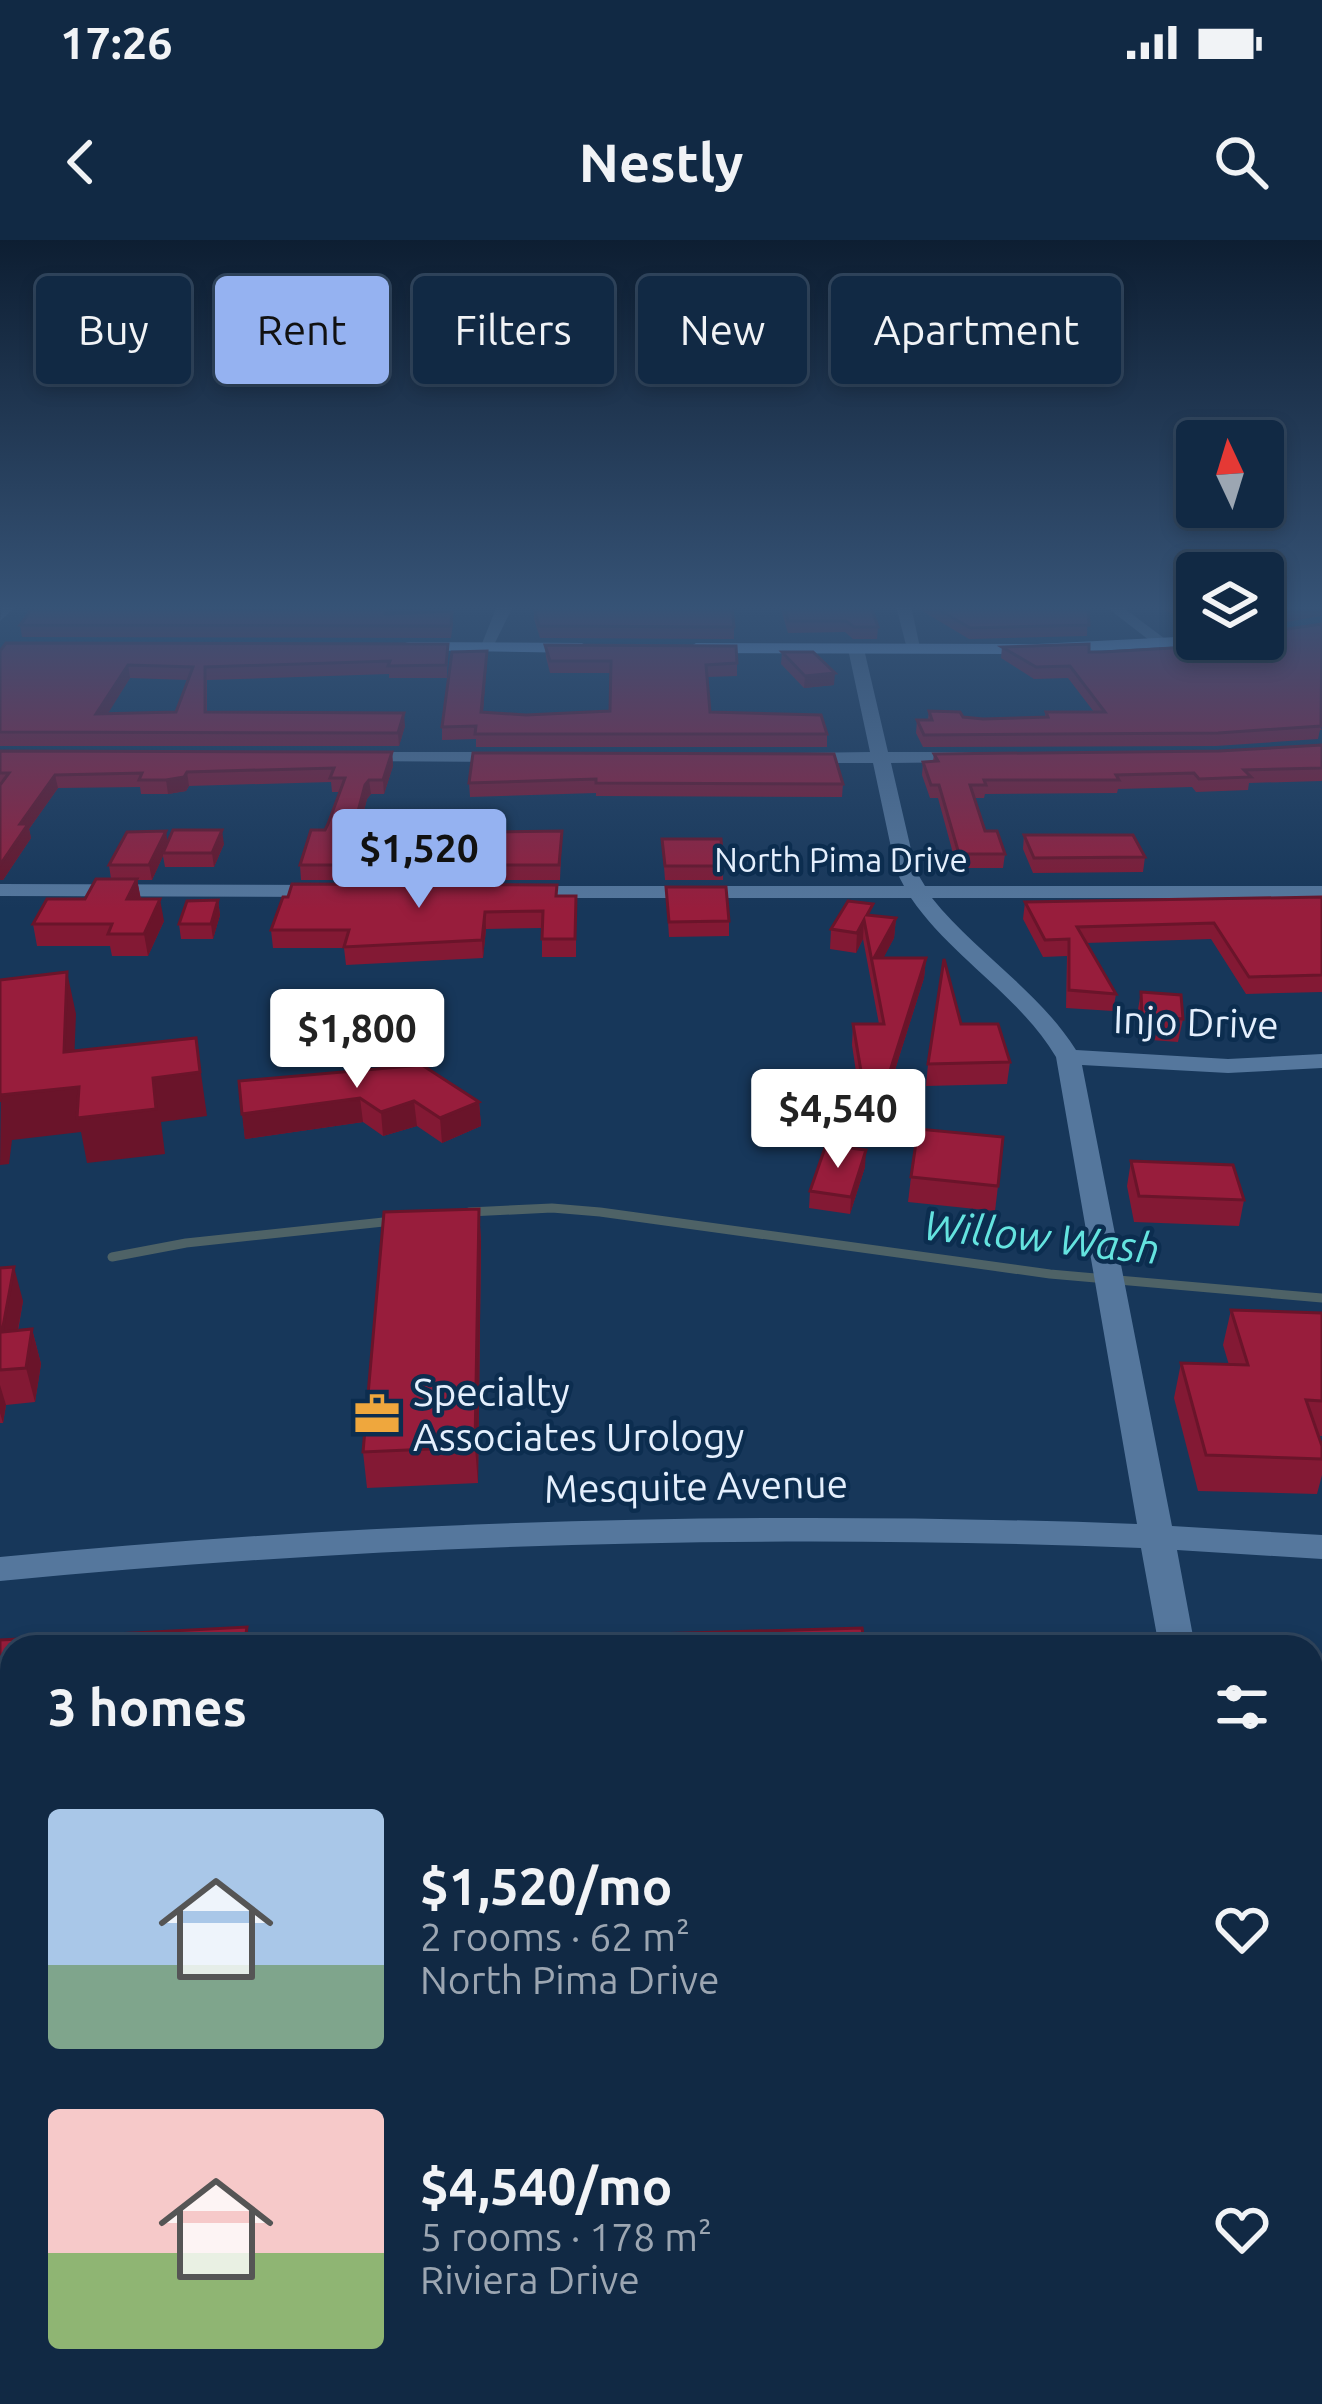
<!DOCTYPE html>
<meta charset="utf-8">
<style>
:root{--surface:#112944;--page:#1a314b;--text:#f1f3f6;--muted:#9ca6b2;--line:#30455d;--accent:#95b2f1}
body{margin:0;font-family:Ubuntu,sans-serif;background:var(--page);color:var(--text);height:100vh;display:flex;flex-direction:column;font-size:45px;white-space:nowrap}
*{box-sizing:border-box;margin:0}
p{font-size:39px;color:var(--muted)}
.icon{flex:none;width:66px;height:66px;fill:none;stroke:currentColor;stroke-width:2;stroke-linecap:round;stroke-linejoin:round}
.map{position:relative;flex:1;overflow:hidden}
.details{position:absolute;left:0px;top:1395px;width:1323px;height:771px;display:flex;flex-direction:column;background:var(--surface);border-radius:36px 36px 0 0;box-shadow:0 6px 18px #0003,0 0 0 3px var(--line)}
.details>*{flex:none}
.top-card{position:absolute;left:36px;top:36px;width:1251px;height:108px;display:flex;gap:24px}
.needle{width:78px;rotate:356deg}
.controls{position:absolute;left:1176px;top:180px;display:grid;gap:24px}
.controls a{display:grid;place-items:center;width:108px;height:108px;border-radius:12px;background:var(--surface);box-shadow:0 6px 18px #0003,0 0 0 3px var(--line);font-size:60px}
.price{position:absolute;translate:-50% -102px;padding:0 27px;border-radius:12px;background:#fff;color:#222;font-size:39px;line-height:78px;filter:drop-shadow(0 3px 6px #0008)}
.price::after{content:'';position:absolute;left:50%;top:72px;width:36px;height:27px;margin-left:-18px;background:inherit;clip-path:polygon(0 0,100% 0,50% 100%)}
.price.active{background:var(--accent);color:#111}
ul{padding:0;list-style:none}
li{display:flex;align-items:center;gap:36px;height:300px;padding:0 48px}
li span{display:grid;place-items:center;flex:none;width:336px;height:240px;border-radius:12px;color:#555}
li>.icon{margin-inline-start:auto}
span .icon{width:144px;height:144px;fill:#fffc;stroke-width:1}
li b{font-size:51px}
h2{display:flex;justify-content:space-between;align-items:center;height:144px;padding:0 48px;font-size:51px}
.pill{padding:0 42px;border-radius:12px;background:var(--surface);box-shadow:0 6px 18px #0003,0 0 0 3px var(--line);font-size:42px;line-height:108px}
.pill.active{background:var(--accent);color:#111}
.status{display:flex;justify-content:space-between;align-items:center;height:84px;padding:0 60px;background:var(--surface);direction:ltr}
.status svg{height:33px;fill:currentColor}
header{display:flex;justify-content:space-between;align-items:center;height:156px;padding:0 48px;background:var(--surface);font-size:54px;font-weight:700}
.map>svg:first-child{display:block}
</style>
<div class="status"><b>17:26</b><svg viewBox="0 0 49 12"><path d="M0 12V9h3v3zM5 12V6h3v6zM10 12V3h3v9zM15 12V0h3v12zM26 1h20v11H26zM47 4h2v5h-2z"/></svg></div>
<header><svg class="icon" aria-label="back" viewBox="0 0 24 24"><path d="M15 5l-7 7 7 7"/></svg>Nestly<svg class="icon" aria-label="search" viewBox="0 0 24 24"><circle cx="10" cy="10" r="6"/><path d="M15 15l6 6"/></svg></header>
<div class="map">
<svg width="1322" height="2164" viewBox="0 0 1322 2164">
<rect width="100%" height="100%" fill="#17375a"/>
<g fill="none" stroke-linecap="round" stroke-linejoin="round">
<g stroke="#4e6266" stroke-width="9">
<polyline points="469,972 552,968 600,972 1050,1034 1322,1058"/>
<polyline points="112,1017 186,1003 393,981"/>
</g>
<g fill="#55779d" fill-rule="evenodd">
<polygon points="17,366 0,381 2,366"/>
<polygon points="497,366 513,366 491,411 479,411"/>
<polygon points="896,366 911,366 921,412 907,409"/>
<polygon points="1105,366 1121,366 1172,404 1158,407"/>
<path d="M856 404 864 409 888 512H972L981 517 972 522 891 523 916 631 925 646H1322V658H932C976 713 1038 750 1076 810L1228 819 1322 814V828L1228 833 1082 825 1172 1286 1322 1295V1319L1177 1310 1195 1407H1159L1141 1308C759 1293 381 1304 0 1341V1317C379 1280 757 1270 1137 1284L1056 817C1018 754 952 718 911 658H516L505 652 516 646H904L896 631 873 523H798L789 518 798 513 870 512 848 409Z"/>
<polygon points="354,512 510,512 519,517 510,522 348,521 345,517"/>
<polygon points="0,644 330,645 341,651 330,657 0,656"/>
<polygon points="1311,2111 1322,2116 1322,2164 1290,2164 1288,2154 1311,2154"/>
</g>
<g fill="#7fb5f4" fill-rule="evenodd">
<polygon points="1197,396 1232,399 1224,404 1037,414 696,413 688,408 696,403 1037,404"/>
<polygon points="408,402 582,403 590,408 582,413 402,410 402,404"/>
</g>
</g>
<g fill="#831934" fill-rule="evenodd">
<polygon points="303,366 430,366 414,373 453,383 451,398 22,397 20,385 270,370"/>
<polygon points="780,366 871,366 878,387 877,399 853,399 845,392 788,393"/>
<polygon points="914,366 1088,366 1087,396 969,399"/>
<polygon points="1154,366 1197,366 1197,383"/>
<polygon points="534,368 734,387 734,399 540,398 534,379"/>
<polygon points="1263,390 1322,490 1320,490 1318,499 1216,506 923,507 916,493 917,480 928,480 929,471 983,479 1045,477 1046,472 1094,472 1068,438 1034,439 1001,418 1002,407 1089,412 1248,404 1236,399 1263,399"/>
<path d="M448 404 447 438H389V434L207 440V472L405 486 399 506H0V411ZM130 438 188 440 176 472 107 474Z"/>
<polygon points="545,405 737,423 737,436 707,437 710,472 827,494 827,507 476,507 476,499 442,500 442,487 487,411 483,472 526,475 610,471 611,433 550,433 546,417"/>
<polygon points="782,412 834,445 804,448 781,424"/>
<polygon points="1322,505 1322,541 1249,543 1248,550 1196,552 1192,547 1118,549 1117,553 985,554 984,558 974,558 985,591 1005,614 1003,628 957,628 938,558 930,558 922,535 923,522 933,521 934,514 1219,511"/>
<polygon points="0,511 392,512 393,526 384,554 371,554 367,559 358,594 562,591 560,640 301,640 300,625 325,590 340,552 332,552 331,542 189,546 186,551 168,554 141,554 140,547 58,548 29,589 31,598 3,640 0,640"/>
<polygon points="473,513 843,544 842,557 596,556 596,553 470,557 469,543"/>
<polygon points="1024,595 1145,617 1143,632 1033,633 1023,609"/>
<polygon points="662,599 723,626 723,640 665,640"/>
<polygon points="168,602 224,604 214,627 165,627 163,616 152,640 137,640 141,659 164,681 148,716 112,716 110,706 37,706 33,684 85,659 111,639 109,625"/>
<polygon points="666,647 729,681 729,696 669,697"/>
<polygon points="558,656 576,656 576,717 542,717 542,688 486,689 483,718 346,725 344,708 273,708 271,690"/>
<polygon points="1322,657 1322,752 1246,754 1211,699 1086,703 1116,754 1113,771 1066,768 1067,716 1043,717 1023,679 1025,662"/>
<polygon points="218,660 220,675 213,699 181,699 179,684"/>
<polygon points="872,675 896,678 894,698 883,718 926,718 924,738 888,852 859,852 852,805 853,784 879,784 863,699 856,713 830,709 831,689"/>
<polygon points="1141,752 1183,779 1178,802 1138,799 1137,775"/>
<polygon points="961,784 1010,822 1007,844 926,846 928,824"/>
<polygon points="239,841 479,862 481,886 442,903 417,886 383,896 363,882 245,899"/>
<polygon points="1131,921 1244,960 1239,986 1134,982 1127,946"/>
<polygon points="865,927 850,974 809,968 810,951"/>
<polygon points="911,937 998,946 995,971 908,962"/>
<polygon points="479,969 481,1002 478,1243 367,1248 363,1212"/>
<polygon points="0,1028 23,1061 18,1091 32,1089 41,1124 35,1162 6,1165 3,1183 0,1183"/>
<polygon points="1231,1070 1322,1073 1322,1196 1319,1196 1322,1206 1322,1235 1317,1254 1198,1251 1174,1158 1181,1123 1229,1125 1223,1105"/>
<polygon points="247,1387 251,1407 12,1407 12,1532 0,1533 0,1400"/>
<polygon points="1311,1475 1322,1476 1322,1663 1311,1662"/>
</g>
<g fill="#6a142a">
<polygon points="404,366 430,366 385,386 384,374"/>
<polygon points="1316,366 1322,366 1321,376 1263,386 1263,375"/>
<polygon points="487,411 487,423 482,484 481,472"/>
<polygon points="128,425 130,438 99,488 96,474"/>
<polygon points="835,433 834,445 804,448 805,436"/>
<polygon points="404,473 405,486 399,506 398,493"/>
<polygon points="392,512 393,526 384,554 383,540"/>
<polygon points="187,532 189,546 186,551 168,554 166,540"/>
<polygon points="55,535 58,548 29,589 31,598 3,640 0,640 0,625 20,584"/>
<polygon points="369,540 371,554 367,559 354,608 352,594 365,545"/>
<polygon points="222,590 224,604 214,627 212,613"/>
<polygon points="166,591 168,605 163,613 163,616 152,640 149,625"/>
<polygon points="137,639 141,661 127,659"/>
<polygon points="160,659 164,681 148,716 144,694"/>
<polygon points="218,660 220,675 213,699 211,684"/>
<polygon points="485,672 486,689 483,718 482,700"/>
<polygon points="896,678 894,698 875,734 874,718"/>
<polygon points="864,680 863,699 856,713 857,693"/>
<polygon points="926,718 924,738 888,852 890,831"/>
<polygon points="67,732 76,774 73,848 153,838 196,798 207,876 161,882 165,914 87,923 81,892 12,900 9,924 0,925 1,855 64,812"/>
<polygon points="360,858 363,882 245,899 242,874"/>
<polygon points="414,861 417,886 383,896 381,872"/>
<polygon points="479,862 481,886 442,903 440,878"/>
<polygon points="866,910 865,927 850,974 851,957"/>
<polygon points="479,969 481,1002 478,1243 475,1207"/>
<polygon points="14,1027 23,1061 11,1127 2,1092"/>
<polygon points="32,1089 41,1124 35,1162 26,1128"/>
<polygon points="0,1145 6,1165 3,1183 0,1173"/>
<polygon points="247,1387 251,1407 244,1407"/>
</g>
<g fill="#981d3c" stroke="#6a142a" stroke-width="3" fill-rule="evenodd">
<polygon points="34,366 126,366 270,370 303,366 404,366 384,374 452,371 451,386 20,385"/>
<polygon points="579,366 732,366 734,387 539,386 534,368"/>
<polygon points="784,366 871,366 878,387 854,387 846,381 788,381"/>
<polygon points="933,366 1088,366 1089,385 970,388"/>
<polygon points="1263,366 1316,366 1263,375"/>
<polygon points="1322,384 1321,486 1218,493 924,495 917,480 932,480 929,471 960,472 963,477 983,479 1048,477 1046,472 1105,472 1070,426 1036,427 1002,407 1089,404 1089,412 1103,412 1275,402 1263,398 1263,390 1266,392"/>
<path d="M6 403 448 404 446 425 388 426 390 421 205 427V472L404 473 398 493 0 492V411ZM128 425 193 427 176 472 96 474Z"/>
<polygon points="545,405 736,406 737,423 706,425 710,472 821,475 827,494 475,494 476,486 442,487 452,412 487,411 481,472 526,475 610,471 611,421 550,421"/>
<polygon points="782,412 813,412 835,433 805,436"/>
<polygon points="1322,505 1322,528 1244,530 1251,537 1199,539 1194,533 1116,535 1119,540 984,540 986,545 970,545 985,591 997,591 1005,614 959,614 939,545 931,545 923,522 938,521 934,514 1219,511"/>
<polygon points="0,511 392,512 383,540 369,540 365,545 352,594 562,591 559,625 300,625 311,590 325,590 328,584 345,538 330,538 334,528 187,532 184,537 166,540 139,540 142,533 55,535 20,584 28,584 0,625 0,545 9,533 0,533"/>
<polygon points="473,513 834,514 843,544 596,543 596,539 469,543"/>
<polygon points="173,590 222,590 212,613 163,613"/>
<polygon points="166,591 149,625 109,625 127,592"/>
<polygon points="1024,595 1133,595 1145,617 1034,618"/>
<polygon points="662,599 721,599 723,626 665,626"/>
<polygon points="96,639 137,639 127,659 160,659 144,694 108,694 112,684 33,684 47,659 85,659"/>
<polygon points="292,644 557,645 556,656 576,656 575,699 542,699 543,671 485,672 482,700 344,707 349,690 271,690 283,657 288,657"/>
<polygon points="666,647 726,647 729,681 669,682"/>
<polygon points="1322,657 1322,735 1249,737 1214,683 1077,687 1116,754 1069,750 1069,699 1045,700 1025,662"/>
<polygon points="218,660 211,684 179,684 187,661"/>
<polygon points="848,661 873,664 867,675 896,678 874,718 926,718 890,831 861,831 853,784 884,784 864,680 857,693 831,689"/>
<polygon points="944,719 961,784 998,784 1010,822 928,824"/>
<polygon points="67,732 64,812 196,798 200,832 153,838 156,869 77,878 79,847 1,855 0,862 0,740"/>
<polygon points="1141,752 1181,755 1183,779 1142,775"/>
<polygon points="422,825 479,862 440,878 414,861 381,872 360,858 242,874 239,841"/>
<polygon points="918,889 1003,897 998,946 911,937"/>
<polygon points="826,905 866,910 851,957 810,951"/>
<polygon points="1131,921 1233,925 1244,960 1139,956"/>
<polygon points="479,969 475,1207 363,1212 384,972"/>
<polygon points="14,1027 2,1092 32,1089 26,1128 0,1130 0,1028"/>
<polygon points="1231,1070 1322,1073 1322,1161 1306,1160 1322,1206 1322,1219 1206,1215 1181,1123 1248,1125"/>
<polygon points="247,1387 244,1407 12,1407 12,1495 0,1495 0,1400"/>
<polygon points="862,1388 865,1407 316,1407 316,1404"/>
<polygon points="967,1399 1091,1403 1091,1407 968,1407"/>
<polygon points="1311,1475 1322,1476 1322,1624 1315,1624 1311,1599"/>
</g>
<linearGradient id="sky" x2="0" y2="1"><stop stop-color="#0d1e32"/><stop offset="0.55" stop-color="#365376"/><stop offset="1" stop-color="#365376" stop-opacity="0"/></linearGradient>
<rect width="1322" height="669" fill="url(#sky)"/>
<defs>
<g id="office-bare" transform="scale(3.6)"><path d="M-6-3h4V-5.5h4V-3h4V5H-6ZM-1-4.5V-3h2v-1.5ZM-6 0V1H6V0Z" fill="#efa73d" stroke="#0c2d4f" stroke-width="2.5" paint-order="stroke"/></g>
</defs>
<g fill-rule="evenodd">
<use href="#office-bare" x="377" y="1174"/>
</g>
<g text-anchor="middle" stroke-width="9" stroke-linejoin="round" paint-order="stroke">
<g font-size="33" fill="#e4effd" stroke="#0c2d4f">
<text x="841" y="632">North Pima Drive</text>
</g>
<g font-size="39" fill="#e4effd" stroke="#0c2d4f">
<text transform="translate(1196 782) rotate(2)" y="14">Injo Drive</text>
<text transform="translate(696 1246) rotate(-1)" y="14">Mesquite Avenue</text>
</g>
<g font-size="39" fill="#e4effd" stroke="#0c2d4f" text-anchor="start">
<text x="413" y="1166">Specialty<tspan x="413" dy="45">Associates Urology</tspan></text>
</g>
<g font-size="42" font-style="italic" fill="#64e3df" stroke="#0c2d4f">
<text transform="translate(1042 997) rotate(6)" y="15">Willow Wash</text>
</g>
</g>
</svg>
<div class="controls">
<a><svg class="needle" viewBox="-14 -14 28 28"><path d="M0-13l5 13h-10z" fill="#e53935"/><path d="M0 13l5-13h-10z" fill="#9ca6b2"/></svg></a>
<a><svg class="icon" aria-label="layers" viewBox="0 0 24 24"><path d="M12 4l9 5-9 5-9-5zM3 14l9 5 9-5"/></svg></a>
</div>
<b class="price active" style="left:419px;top:671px">$1,520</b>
<b class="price" style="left:357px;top:851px">$1,800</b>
<b class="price" style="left:838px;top:931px">$4,540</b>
<div class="top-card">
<a class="pill">Buy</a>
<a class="pill active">Rent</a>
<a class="pill">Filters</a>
<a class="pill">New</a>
<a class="pill">Apartment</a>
</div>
<section class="details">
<h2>3 homes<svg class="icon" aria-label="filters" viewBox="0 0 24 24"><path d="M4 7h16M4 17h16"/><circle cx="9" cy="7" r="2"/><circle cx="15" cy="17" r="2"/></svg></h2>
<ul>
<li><span style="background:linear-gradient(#a9c7e8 65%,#7fa58c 0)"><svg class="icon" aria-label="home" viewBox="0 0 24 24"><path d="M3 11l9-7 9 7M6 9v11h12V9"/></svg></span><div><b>$1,520/mo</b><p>2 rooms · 62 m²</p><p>North Pima Drive</p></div><svg class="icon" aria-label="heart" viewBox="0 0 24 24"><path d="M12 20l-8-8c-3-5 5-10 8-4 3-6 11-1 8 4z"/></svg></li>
<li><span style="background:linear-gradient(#f6c9c9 60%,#8fb573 0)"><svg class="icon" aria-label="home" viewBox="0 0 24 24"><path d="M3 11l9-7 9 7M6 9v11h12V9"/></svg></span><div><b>$4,540/mo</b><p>5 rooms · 178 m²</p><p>Riviera Drive</p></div><svg class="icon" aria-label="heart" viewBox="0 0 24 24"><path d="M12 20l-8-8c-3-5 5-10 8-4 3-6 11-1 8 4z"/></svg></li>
</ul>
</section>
</div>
